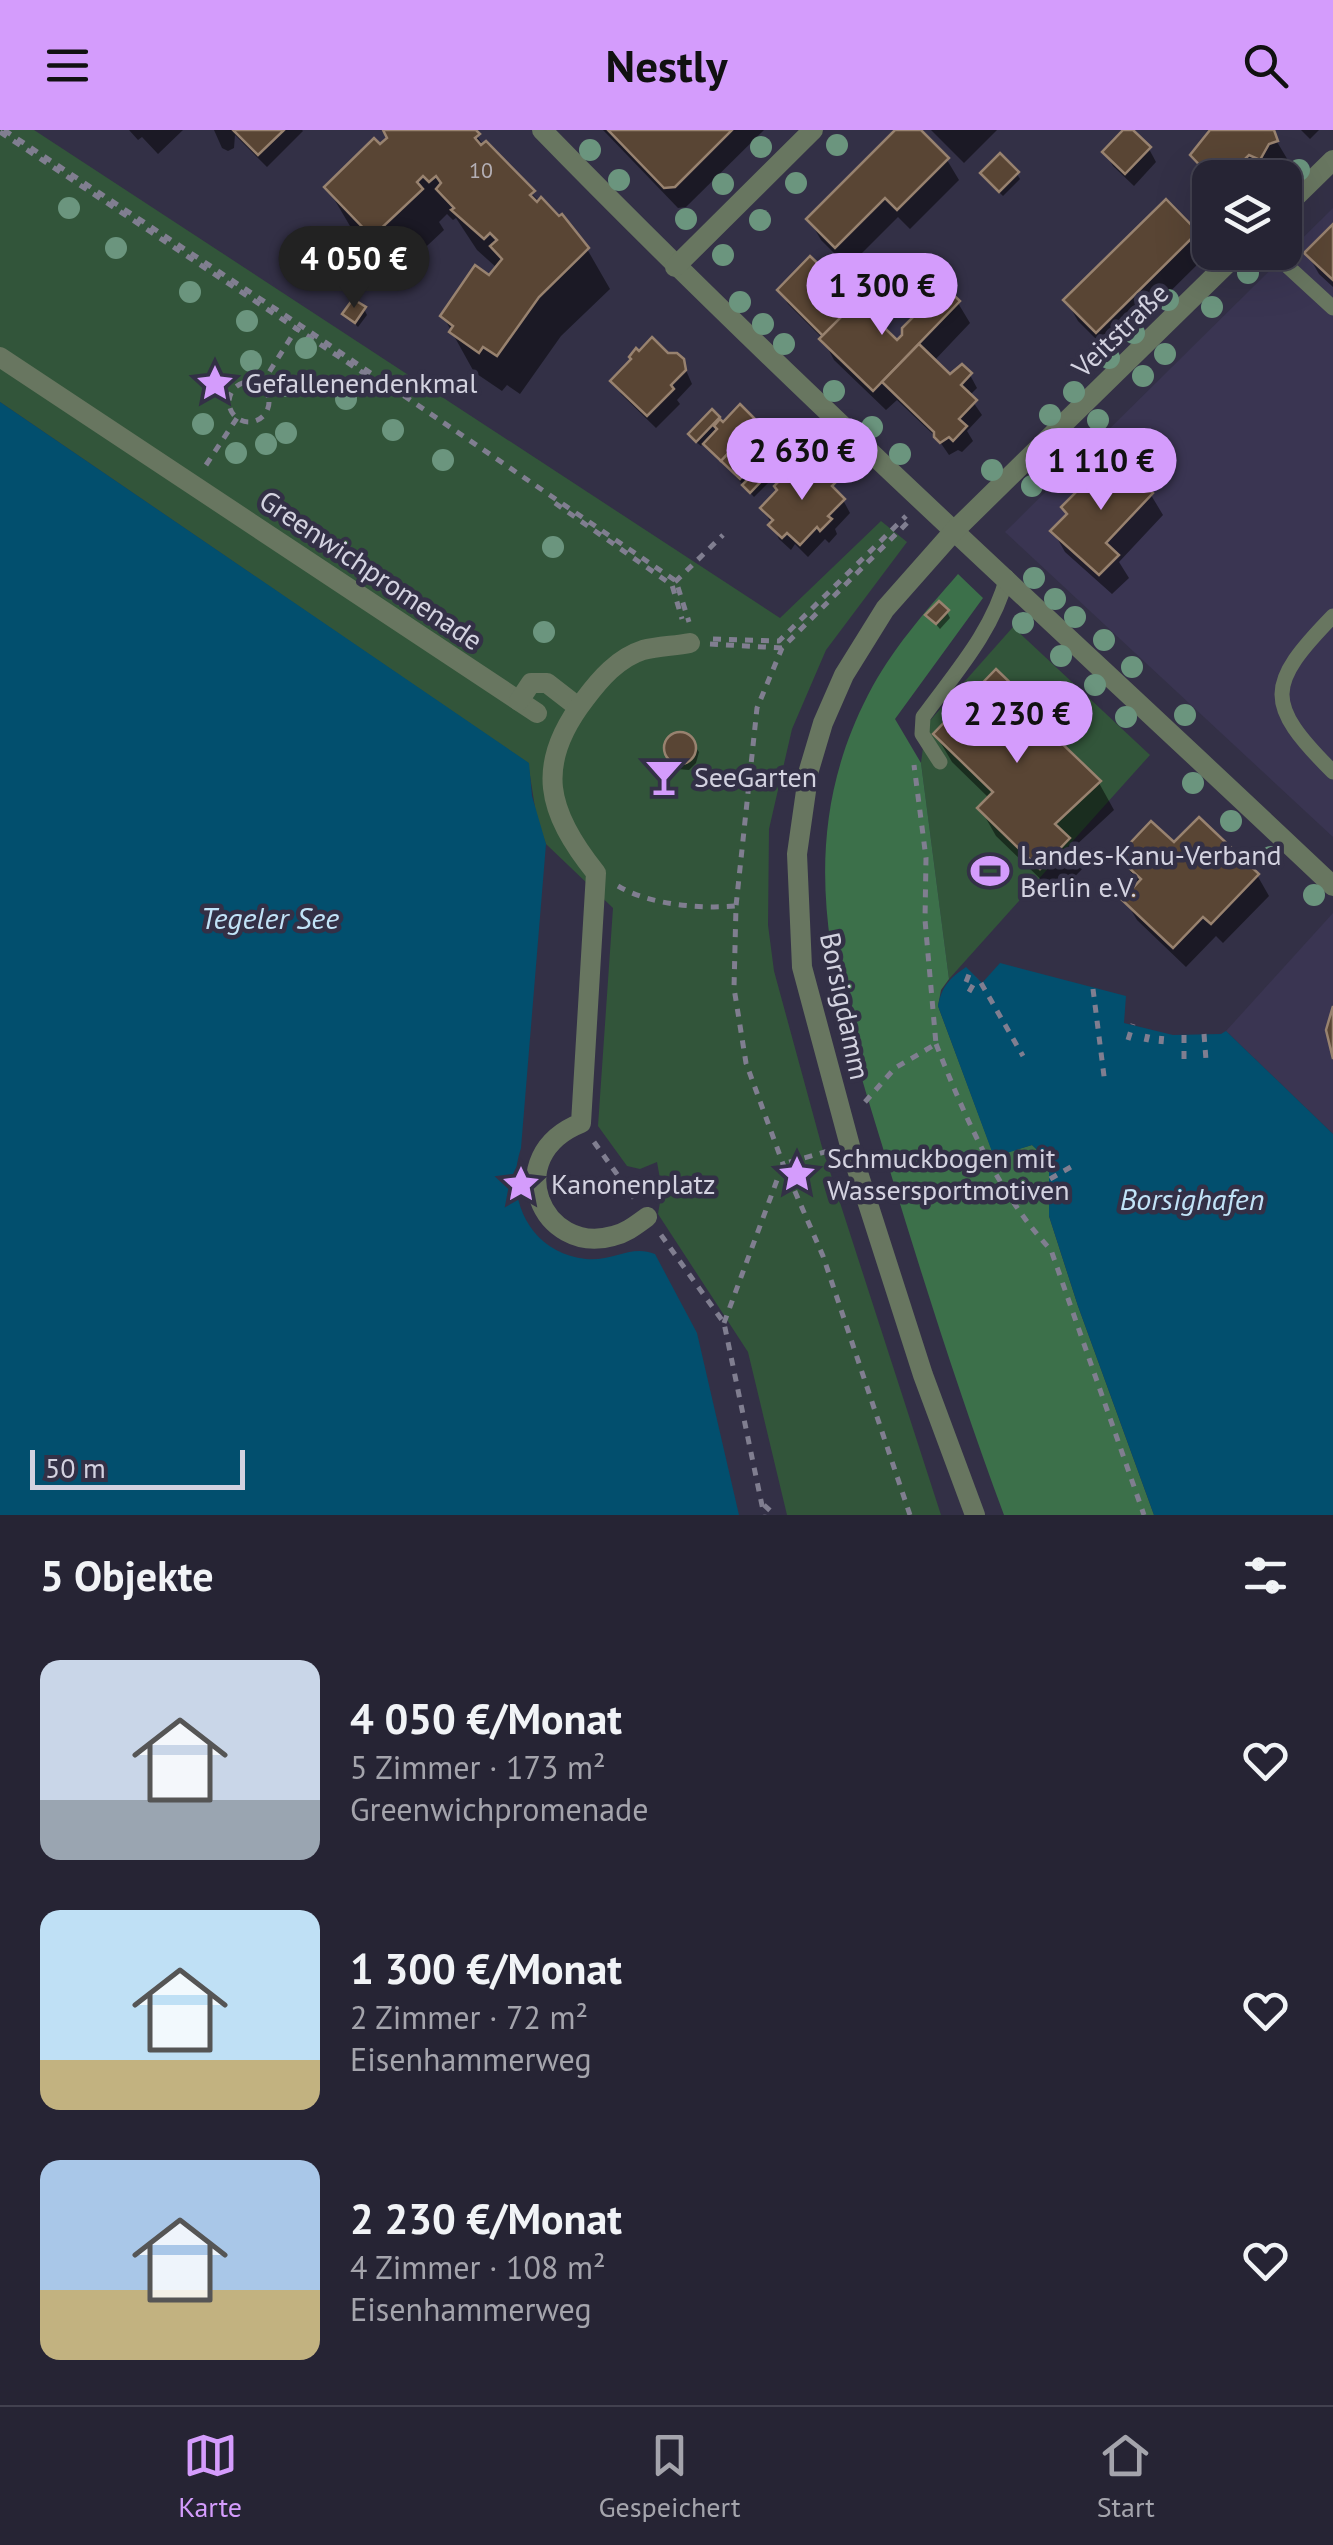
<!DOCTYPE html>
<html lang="de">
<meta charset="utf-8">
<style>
:root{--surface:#262434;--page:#2e2c3c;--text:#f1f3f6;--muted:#a4a4ac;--line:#42414f;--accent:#d49cfc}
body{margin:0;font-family:"PT Sans",sans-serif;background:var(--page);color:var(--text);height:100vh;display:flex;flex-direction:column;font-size:38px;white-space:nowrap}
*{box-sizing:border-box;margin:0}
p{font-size:32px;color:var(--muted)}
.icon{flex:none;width:55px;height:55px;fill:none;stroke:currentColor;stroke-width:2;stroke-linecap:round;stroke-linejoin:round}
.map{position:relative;height:1385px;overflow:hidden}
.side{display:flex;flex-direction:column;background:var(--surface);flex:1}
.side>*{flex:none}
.tools{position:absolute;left:1192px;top:30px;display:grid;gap:20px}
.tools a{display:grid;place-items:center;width:110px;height:110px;border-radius:20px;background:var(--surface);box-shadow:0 10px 40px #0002,0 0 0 2px var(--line);font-size:50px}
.scale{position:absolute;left:30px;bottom:25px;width:215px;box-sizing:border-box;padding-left:10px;border:5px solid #d3d2e0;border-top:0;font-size:28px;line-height:35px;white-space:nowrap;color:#d3d2e0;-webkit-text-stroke:8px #333046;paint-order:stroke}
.price{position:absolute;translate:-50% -85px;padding:0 22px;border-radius:35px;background:var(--accent);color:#111;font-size:32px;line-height:65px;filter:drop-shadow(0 2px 5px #0008)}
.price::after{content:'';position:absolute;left:50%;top:60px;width:30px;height:22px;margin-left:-15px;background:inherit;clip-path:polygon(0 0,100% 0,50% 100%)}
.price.selected{background:#222;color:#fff}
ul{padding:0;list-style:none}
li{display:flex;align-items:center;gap:30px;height:250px;padding:0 40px}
li span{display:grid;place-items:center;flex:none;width:280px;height:200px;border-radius:20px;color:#555}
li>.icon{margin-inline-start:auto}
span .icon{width:120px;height:120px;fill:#fffc;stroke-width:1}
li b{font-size:42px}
h2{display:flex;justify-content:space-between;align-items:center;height:120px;padding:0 40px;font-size:42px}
header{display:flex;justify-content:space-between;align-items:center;height:130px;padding:0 40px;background:var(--accent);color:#111;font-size:45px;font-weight:700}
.dock{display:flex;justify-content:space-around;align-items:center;height:140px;border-top:2px solid var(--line);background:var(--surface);font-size:28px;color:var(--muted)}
.dock a{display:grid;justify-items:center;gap:5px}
.dock .selected{color:var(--accent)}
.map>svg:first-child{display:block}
</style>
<header><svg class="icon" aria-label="menu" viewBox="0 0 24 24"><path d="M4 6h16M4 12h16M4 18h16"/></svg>Nestly<svg class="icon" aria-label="search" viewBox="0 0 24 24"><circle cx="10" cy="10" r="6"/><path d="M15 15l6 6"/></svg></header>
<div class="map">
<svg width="1333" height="1385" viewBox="0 0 1333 1385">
<rect width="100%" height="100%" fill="#333046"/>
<g fill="#3a3552">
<polygon points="1333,78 1333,707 1005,402"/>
<polygon points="1333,783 1333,1004 1226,901"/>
</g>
<g fill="#32553a">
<polygon points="0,0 34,0 780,488 881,391 907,412 826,520 792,599 769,699 768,795 774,841 822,1017 941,1385 787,1385 748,1222 658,1084 662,1060 657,1032 640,1039 627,1036 598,996 613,778 546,714 537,690 528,633 0,272"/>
<polygon points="1013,497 1150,625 949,849 921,633 926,595"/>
</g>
<path fill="#3c704a" d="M958 444 983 468 895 589 921 633 949 849 941 860 938 876 994 1026 1032 1015 1049 1031V1086L1078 1176 1154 1385H1004C962 1272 925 1156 890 1041 841 879 784 728 868 565 891 520 925 482 958 444Z"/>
<g fill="#024f6e">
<path d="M0 272 529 633 532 666 546 714 521 1018C504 1068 530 1123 586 1129 612 1132 631 1114 655 1124L697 1203 739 1385H0Z"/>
<path d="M1000 833 1126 866 1124 893 1173 905 1221 904 1226 901 1333 1004V1385H1154L1078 1176 1049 1086V1031L1032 1015 994 1027 938 876C942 856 949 849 966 837L982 853Z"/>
</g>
<g fill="#0007">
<polygon points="129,0 183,0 158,24 142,7 138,10"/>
<polygon points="214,0 302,0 303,1 267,37 235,5 234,18 228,21 222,18"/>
<polygon points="386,0 473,0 484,16 587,119 610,159 561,206 520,264 507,255 502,261 474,242 443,186 497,138 477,120 456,88 453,90 447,84 439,92 444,100 396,145 350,96 327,57 389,10"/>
<polygon points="603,0 764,0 686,77 678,78"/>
<polygon points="898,0 918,0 947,30 959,50 910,99 898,87 848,137 821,110 809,89"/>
<polygon points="931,0 997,0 964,33"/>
<polygon points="1127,0 1149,19 1156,32 1134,56 1113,36 1105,22"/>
<polygon points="1270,0 1289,32 1280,34 1272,48 1261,45 1210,48 1210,51 1193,26"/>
<polygon points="1301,0 1319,0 1310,9"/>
<polygon points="1017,44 1020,49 1003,66 986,49"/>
<polygon points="1333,97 1333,157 1319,144 1307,123"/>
<polygon points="1196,104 1208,124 1109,222 1078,191 1066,170"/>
<polygon points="780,161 897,214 958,173 970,193 933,232 950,247 970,245 977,258 969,266 982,285 967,301 973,311 962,322 958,320 949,325 938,309 897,270 886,280 834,230 823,209 788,174"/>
<polygon points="364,179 367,185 358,197 345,184"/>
<polygon points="667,225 682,231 692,254 677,270 680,274 656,298 621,264 614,251"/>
<polygon points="718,288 720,293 775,311 778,317 764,332 775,346 754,367 704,312 701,316 695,311"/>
<polygon points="1151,365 1163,385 1119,432 1129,448 1112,464 1065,422 1053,401"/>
<polygon points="843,370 850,383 835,399 837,404 829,413 825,409 808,427 795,414 791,420 779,409 763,378"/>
<polygon points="947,482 950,488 940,499 928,485"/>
<polygon points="1022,567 1034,570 1050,598 1046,602 1099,653 1114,680 1073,718 1084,737 1057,765 996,706 980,678 990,669 952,632 936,605"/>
<polygon points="675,605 687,606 699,622 696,633 689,640 677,639 666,623 667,612"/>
<polygon points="1174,716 1257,745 1269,766 1223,813 1216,806 1186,837 1137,790 1125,770 1139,754 1120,727"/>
</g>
<g fill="#594534" stroke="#98826f" stroke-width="2.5">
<polygon points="233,0 284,0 258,25"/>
<polygon points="383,0 476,0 480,4 475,8 481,15 486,11 535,61 530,65 537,72 541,67 559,86 562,84 589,118 539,167 497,226 483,217 479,223 449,202 453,196 440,186 475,135 489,145 502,129 490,116 497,110 490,103 484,109 451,80 454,78 436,59 441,53 436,46 429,52 423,46 417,52 423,59 372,107 324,57 374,8 380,14 387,8"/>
<polygon points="608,0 732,0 675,57 664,58"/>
<polygon points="895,0 921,0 949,28 897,80 885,68 835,118 806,89"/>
<polygon points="1123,0 1133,0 1151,17 1125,44 1102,22"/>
<polygon points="1210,0 1274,0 1278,11 1269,14 1260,30 1249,25 1243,31 1248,35 1245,45 1212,48 1190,25"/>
<polygon points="1000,23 1019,42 999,62 980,43"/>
<polygon points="1166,69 1198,102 1096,203 1063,170"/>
<polygon points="1333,94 1333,150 1304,123"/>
<polygon points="810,126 857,171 823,206 777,160"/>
<polygon points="944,156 960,171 873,261 819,209 857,171 897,210 902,205 902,198"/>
<polygon points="353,169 366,177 355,193 342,184"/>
<polygon points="652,207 668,223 677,223 684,229 686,240 671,255 674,259 647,286 610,251 631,229 629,227 636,218 639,221"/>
<polygon points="919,214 950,244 962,234 972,243 961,255 977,270 959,289 967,296 953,311 949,307 940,313 934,307 934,302 882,252"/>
<polygon points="740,274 758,292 721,331 703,314 717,299 714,296 720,289 723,292"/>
<polygon points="712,279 720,287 696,312 688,304"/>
<polygon points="758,292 777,310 760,327 763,330 757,337 754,334 740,349 721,331"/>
<polygon points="1119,329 1153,363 1106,413 1119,425 1099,445 1050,401 1067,384 1061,377 1108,330 1113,335"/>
<polygon points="766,331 774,338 750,363 742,355"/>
<polygon points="805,331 835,353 832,356 845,369 828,386 832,389 820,401 817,397 800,415 787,403 782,408 768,395 773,390 760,378 777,360 774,356 785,345 788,348"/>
<polygon points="939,471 949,480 936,494 925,485"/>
<polygon points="996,539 1022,564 1026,559 1036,569 1026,579 1101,651 1055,694 1070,708 1040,739 977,678 993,662 933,604"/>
<circle cx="680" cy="618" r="16"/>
<polygon points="1199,687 1259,744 1211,794 1203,787 1173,818 1122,770 1141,749 1117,727 1151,691 1174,712"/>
<polygon points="1333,876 1333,929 1326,900"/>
</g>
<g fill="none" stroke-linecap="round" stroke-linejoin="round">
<g stroke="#807e90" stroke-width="5" stroke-dasharray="8 8" stroke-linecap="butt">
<polyline points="4,0 300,195 676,451 689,492"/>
<polyline points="0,2 389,260"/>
<circle cx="249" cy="272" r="20"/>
<polyline points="261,255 297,198"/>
<polyline points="206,335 237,288"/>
<polyline points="555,373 672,455 682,489"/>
<polyline points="907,393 782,518 757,578 736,776 734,858 746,933 783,1034 823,1126 910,1385"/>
<polyline points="675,452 723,405"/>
<polyline points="713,509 779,511 906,386"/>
<polyline points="710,514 782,518"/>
<path d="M618 756C650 775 700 779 736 776"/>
<polyline points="966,852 971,839"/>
<polyline points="981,853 1023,926"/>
<polyline points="1093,859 1105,954"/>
<polyline points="969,862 977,848"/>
<polyline points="1204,904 1206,930"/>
<polyline points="1184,905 1184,930"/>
<polyline points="1128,910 1133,894"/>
<polyline points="1146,912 1149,899"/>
<path d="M936 914C965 987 997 1062 1051 1120L1144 1385"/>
<polyline points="1161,914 1162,903"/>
<polyline points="865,972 895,938 936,914 925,790 926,728 914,635"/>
<polyline points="594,1012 634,1068"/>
<polyline points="1050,1049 1076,1034"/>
<polyline points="661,1105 724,1193 764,1385"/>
<polyline points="724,1193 783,1034 828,1021"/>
<polyline points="764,1375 775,1385"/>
</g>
<g stroke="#687660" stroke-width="15">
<polyline points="1272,122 1333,178"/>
<path d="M1333 486C1266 555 1264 573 1333 642"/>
<path d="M940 632 922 604 923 587C955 543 993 501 1007 447"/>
</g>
<g stroke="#687660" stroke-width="20">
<polyline points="0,227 537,583"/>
<polyline points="519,571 531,553 547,553 578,577"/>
<path d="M647 1087C636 1095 626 1103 613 1106 542 1126 499 1026 581 993L596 743C547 682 534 635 585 569 600 549 618 528 643 520 658 516 675 516 690 513"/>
</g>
<g stroke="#687660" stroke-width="20">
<path d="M542 0C797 262 1068 505 1333 756"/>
<polyline points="675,137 813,0"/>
</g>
<g stroke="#687660" stroke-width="20">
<polyline points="1285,77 1333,30"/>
<polyline points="975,1385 923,1245 853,1027 802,837 797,724 809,640 823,593 844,545 885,479 954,401 1239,122"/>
</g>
</g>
<g fill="#6b957e">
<circle cx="837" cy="15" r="11"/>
<circle cx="761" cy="17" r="11"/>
<circle cx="590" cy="20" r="11"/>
<circle cx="1299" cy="40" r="11"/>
<circle cx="619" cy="50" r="11"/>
<circle cx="796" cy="53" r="11"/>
<circle cx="723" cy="54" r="11"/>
<circle cx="69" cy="78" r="11"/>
<circle cx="686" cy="89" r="11"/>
<circle cx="760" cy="90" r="11"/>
<circle cx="116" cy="118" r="11"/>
<circle cx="723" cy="125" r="11"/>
<circle cx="1248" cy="143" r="11"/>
<circle cx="190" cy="162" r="11"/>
<circle cx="1168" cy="170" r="11"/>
<circle cx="740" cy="172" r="11"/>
<circle cx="1212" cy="177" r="11"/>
<circle cx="247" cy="191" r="11"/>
<circle cx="763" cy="194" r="11"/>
<circle cx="1134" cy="203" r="11"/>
<circle cx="784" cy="214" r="11"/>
<circle cx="306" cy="218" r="11"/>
<circle cx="1165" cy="224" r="11"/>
<circle cx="1109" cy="228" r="11"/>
<circle cx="251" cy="231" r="11"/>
<circle cx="1143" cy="246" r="11"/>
<circle cx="284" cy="256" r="11"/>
<circle cx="834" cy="261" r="11"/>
<circle cx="1074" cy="262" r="11"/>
<circle cx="346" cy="269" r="11"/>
<circle cx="1050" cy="285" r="11"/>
<circle cx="1098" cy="290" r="11"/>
<circle cx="203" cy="294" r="11"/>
<circle cx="872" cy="297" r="11"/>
<circle cx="393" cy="300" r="11"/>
<circle cx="286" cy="303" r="11"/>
<circle cx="266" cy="314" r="11"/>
<circle cx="236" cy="323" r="11"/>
<circle cx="900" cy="324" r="11"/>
<circle cx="1063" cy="324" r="11"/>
<circle cx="443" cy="330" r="11"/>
<circle cx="992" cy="340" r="11"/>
<circle cx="1032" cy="356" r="11"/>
<circle cx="553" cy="417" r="11"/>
<circle cx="1034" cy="448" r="11"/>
<circle cx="1055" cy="469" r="11"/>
<circle cx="1075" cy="487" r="11"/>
<circle cx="1023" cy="493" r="11"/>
<circle cx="544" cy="502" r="11"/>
<circle cx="1104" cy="510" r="11"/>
<circle cx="1061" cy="526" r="11"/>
<circle cx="1132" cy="537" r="11"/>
<circle cx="1095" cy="555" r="11"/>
<circle cx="1185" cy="585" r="11"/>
<circle cx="1126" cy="587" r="11"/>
<circle cx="1193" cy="653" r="11"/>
<circle cx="1231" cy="691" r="11"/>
<circle cx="1271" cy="727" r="11"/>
<circle cx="1314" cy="765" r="11"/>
</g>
<defs>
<g id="sight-bare" transform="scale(3)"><path d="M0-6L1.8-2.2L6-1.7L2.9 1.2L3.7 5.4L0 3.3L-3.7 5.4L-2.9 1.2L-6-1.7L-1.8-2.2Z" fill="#d49cfc" stroke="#333046" stroke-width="2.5" paint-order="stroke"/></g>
<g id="bar-bare" transform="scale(3)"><path d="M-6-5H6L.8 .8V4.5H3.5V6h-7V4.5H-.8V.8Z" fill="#d49cfc" stroke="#333046" stroke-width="2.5" paint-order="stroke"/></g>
<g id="stadium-bare" transform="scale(3)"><path d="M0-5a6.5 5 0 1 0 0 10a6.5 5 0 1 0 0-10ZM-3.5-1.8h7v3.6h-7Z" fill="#d49cfc" stroke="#333046" stroke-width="2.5" paint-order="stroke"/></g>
</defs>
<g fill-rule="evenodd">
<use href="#sight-bare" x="215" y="253"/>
<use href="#bar-bare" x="664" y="647"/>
<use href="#stadium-bare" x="990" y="741"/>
<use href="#sight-bare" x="797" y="1044"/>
<use href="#sight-bare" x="521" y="1054"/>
</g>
<g text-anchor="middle" stroke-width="9" stroke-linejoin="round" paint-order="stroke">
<g font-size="22" fill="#b4afb5">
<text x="481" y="48">10</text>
</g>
<g font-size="28" fill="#d3d2e0" stroke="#333046">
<text transform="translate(1120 200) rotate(-44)" y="10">Veitstraße</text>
<text transform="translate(371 440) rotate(34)" y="10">Greenwichpromenade</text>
<text transform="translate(845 876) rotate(78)" y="10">Borsigdamm</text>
</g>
<g font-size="28" fill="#d3d2e0" stroke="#333046" text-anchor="start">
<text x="245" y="263">Gefallenendenkmal</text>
<text x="694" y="657">SeeGarten</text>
<text x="1020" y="735">Landes-Kanu-Verband<tspan x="1020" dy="32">Berlin e.V.</tspan></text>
<text x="827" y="1038">Schmuckbogen mit<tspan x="827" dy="32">Wassersportmotiven</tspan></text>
<text x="551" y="1064">Kanonenplatz</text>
</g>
<g font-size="30" font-style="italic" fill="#c1e3f7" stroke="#333046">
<text x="270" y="799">Tegeler See</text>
<text x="1192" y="1080">Borsighafen</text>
</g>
</g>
</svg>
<div class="tools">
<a><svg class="icon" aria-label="layers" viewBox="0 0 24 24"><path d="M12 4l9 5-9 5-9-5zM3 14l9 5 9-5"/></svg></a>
</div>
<div class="scale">50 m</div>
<b class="price selected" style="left:354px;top:181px">4 050 €</b>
<b class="price" style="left:882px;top:208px">1 300 €</b>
<b class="price" style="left:802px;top:373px">2 630 €</b>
<b class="price" style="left:1101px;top:383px">1 110 €</b>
<b class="price" style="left:1017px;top:636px">2 230 €</b>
</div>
<section class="side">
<h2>5 Objekte<svg class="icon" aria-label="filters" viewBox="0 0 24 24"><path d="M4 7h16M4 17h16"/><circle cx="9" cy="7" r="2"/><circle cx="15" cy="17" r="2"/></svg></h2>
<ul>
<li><span style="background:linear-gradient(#c9d6e8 70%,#9aa5b1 0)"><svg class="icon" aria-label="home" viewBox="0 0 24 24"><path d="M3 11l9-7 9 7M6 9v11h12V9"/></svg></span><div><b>4 050 €/Monat</b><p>5 Zimmer · 173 m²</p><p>Greenwichpromenade</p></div><svg class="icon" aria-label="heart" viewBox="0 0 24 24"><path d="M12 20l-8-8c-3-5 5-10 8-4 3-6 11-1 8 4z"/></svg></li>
<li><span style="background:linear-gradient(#bfe0f5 75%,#c2b280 0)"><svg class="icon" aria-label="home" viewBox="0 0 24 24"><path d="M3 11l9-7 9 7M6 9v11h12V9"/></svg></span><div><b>1 300 €/Monat</b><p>2 Zimmer · 72 m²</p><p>Eisenhammerweg</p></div><svg class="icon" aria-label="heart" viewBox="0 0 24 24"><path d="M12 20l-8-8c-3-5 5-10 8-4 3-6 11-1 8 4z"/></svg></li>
<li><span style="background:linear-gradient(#a9c7e8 65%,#c2b280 0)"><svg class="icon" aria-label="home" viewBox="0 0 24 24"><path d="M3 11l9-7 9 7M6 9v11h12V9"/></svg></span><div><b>2 230 €/Monat</b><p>4 Zimmer · 108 m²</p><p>Eisenhammerweg</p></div><svg class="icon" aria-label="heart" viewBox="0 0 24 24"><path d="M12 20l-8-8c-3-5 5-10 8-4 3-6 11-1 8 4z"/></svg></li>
</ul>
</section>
<nav class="dock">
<a class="selected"><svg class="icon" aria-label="map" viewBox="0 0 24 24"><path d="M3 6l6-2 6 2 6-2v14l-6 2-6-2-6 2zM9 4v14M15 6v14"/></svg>Karte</a>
<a><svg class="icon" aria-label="saved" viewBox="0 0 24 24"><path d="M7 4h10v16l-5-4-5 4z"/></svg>Gespeichert</a>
<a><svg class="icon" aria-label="home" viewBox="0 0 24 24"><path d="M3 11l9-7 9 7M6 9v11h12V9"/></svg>Start</a>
</nav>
